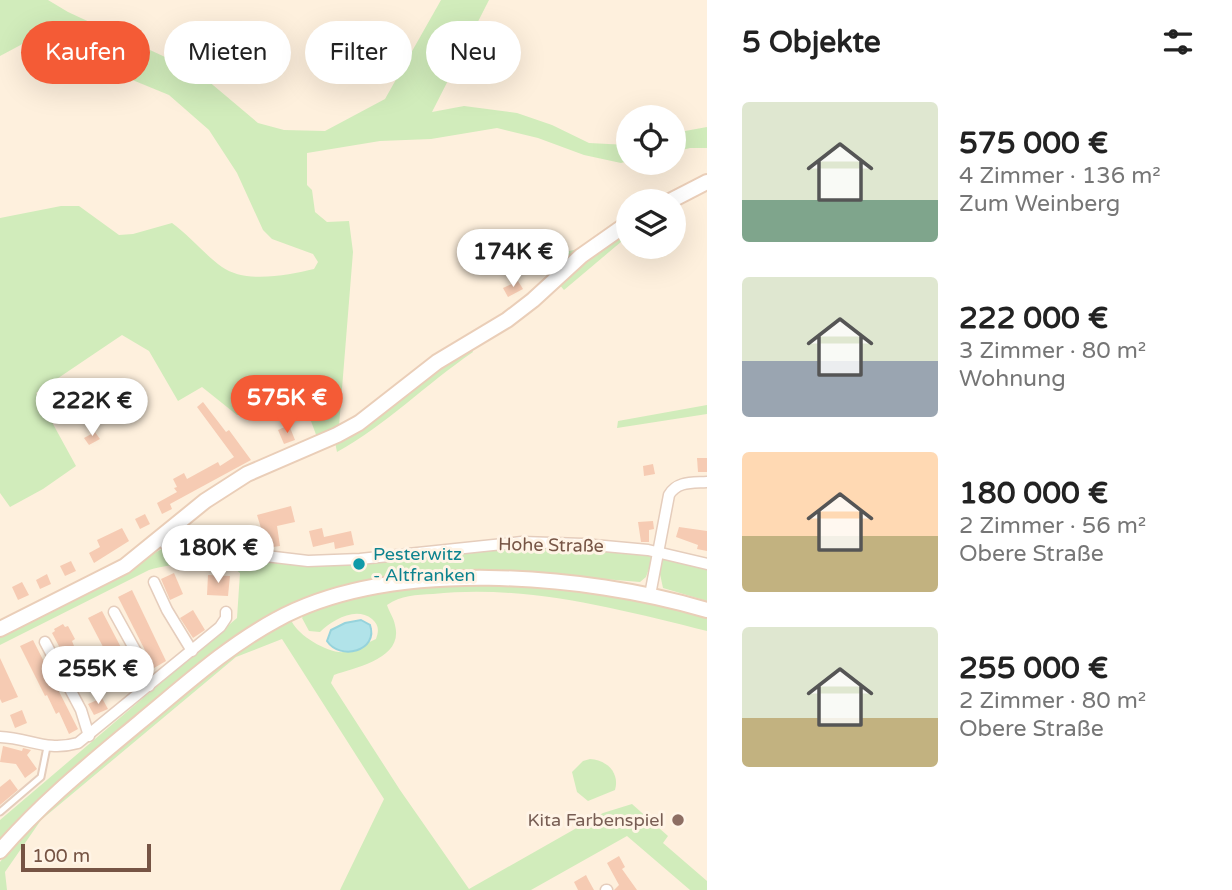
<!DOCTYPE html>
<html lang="de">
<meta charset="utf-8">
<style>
:root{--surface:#fff;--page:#f2f2f2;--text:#222;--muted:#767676;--accent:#f45b36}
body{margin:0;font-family:"Varela Round",sans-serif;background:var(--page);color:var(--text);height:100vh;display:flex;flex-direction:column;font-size:26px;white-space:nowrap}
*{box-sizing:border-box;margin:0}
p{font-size:23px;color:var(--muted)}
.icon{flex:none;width:38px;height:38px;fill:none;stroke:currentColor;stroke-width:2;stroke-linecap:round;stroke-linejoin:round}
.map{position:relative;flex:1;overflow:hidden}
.sheet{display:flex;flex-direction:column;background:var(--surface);width:525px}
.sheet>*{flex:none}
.hud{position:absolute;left:21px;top:21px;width:581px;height:63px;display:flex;gap:14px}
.tools{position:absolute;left:616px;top:105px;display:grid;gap:14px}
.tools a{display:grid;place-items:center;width:70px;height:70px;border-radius:50%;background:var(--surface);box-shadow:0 7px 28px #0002;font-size:35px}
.scale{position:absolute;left:21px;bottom:18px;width:130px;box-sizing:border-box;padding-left:7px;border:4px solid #765444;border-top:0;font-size:19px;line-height:24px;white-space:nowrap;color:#765444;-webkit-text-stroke:5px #fff4e6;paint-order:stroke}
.price{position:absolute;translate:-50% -60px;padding:0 16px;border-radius:24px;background:#fff;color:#222;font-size:23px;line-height:46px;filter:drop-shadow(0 2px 4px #0008)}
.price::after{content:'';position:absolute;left:50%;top:42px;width:21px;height:16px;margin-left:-10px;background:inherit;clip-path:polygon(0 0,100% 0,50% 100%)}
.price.on{background:var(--accent);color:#fff}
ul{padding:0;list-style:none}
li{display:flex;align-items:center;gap:21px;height:175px;padding:0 35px}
li span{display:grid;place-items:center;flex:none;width:196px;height:140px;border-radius:7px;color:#555}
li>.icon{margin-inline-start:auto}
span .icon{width:84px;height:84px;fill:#fffc;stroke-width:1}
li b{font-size:30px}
h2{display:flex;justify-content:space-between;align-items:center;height:84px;padding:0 35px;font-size:30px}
.tag{padding:0 24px;border-radius:32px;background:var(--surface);box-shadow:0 7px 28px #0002;font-size:24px;line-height:63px}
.tag.on{background:var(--accent);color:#fff}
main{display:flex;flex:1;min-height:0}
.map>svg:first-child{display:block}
</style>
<main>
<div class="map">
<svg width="707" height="890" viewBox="0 0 707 890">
<rect width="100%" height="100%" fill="#fef0dd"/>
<g fill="#d1ecbb">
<path d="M0 0H48L68 12 178 63 207 80 258 123 284 130 325 131 385 99 441 0H489L432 112 464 106 517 113 552 125 589 143 628 145V161L621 163 584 155 538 138 497 128 431 139 380 141 307 153V185L312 190 315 212 327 222 349 221 353 252 339 426 372 406 416 369 466 337 473 352C426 384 386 425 337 452L335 442 321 448 299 389 237 415 202 387 178 401 149 351 122 335 36 393 76 466 43 489 10 507 0 493V218L61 206H79L119 235 133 234 172 223C190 236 204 254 222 267 246 284 288 275 314 269L318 262 313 254 272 239 263 230 237 173 209 130 169 95 130 79 48 39 30 40 0 56Z"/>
<polygon points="707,127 707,148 690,148 674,152 674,133"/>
<polygon points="628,217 628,236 564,290 548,271 569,251 579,249 601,232"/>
<polygon points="707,405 707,414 617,428 618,421"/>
<path d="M521 546 630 552 653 557 646 577 640 582 532 573 479 572 320 595 292 605 266 618 215 652 46 793 0 841V820L237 618 240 573C222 555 172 564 149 570L0 645V633L162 549 179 548 268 560Z"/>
<polygon points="662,559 707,569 707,601 663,588 660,574"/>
<path d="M501 583 594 592 693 613 707 617V631C617 609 526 584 433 594 416 595 401 595 387 605 389 612 394 618 395 625 404 659 356 667 334 675L331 683 400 790 469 889 603 813 632 804 668 836 663 843 707 881V890H690L627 836 531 890H340L384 799 282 639 236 657 41 820 5 872 7 890H0V862L25 829 48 806 237 649 287 621 292 622C299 636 329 654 344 652 356 650 366 643 376 639 379 631 379 625 372 619 356 606 332 620 320 632L309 631 302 618 306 612 358 596 424 586Z"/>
<path d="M590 759C607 760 620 773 615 790L588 801 577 792 572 772 583 761Z"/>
</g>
<path fill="#b1e3e9" stroke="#96d3dc" stroke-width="2" d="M361 620 370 625C379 651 340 661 327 641L331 630 345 623Z"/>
<g fill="#f6cbb3">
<polygon points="518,281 523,289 508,297 503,288"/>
<polygon points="203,402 226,432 229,430 251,460 170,504 172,509 162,514 157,503 177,492 174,488 177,487 173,479 184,473 187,479 218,462 220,466 234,457 197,407"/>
<polygon points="289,425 295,440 284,444 278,430"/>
<polygon points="95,432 100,439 89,445 84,438"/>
<polygon points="697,458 707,458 707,472 698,472"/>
<polygon points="653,464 655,474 644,476 643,466"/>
<polygon points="291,506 295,522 277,526 280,546 273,547 271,541 260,544 259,540 244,544 241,533 261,528 257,515"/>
<polygon points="145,514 150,524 140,529 135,519"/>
<polygon points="653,521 654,529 649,530 649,542 641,542 638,522"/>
<polygon points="679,527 707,531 707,551 697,549 698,545 676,537"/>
<polygon points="122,528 129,541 94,563 89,553 100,547 97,540"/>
<polygon points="322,528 324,537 351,531 354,545 335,549 334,542 313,547 309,531"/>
<polygon points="71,561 76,571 65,576 60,566"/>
<polygon points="174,573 183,594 170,600 161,579"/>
<polygon points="47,574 51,584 40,589 36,580"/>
<polygon points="208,575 230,576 228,596 207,595"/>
<polygon points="22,582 29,595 18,600 12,587"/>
<polygon points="132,590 166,661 154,668 118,597"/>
<polygon points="193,610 205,630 193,638 180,618"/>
<polygon points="102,611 139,682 125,689 88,618"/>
<polygon points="63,624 65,627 68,626 75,639 72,641 74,646 94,685 81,691 65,660 69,658 63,646 60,648 52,633 55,631 54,629"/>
<polygon points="33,640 78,729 69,734 59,712 56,714 47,695 45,696 20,646"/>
<polygon points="0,658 18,697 2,703 0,699"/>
<polygon points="102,698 108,709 94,715 88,704"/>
<polygon points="22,710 27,723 15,728 10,715"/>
<polygon points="3,746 22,751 23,748 31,750 27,755 37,769 25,778 16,764 0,762"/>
<polygon points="10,779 18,790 0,805 0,787"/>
<polygon points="619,856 625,867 622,869 637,890 614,890 619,885 607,863"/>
<polygon points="586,875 589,881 594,890 578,890 574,882"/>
</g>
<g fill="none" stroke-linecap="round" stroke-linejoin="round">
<g stroke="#e5cdbc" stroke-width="9">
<polyline id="lane" points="0,812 41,777 47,747"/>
</g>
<g stroke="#e5cdbc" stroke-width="13">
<g id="street">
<polyline points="161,538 165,544 172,545 308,561 360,559 522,542 583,544 648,550 707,564"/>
<polyline points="154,582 167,610 192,651"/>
<path d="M650 595 669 495C677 481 692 483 707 482"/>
<polyline points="114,612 140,659 149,686"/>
<polyline points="45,642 81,710 89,736"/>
<path d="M0 737C30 738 46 752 78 743L220 627 226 618V612"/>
<polyline points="606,890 607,890"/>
</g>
</g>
<g stroke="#eaceb8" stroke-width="18">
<g id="secondary">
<polyline points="670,201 707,182"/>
<polyline points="0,629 125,566 205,501 247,474 337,435 359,423 437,362 507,320 533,300 581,256 628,223"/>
<path d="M0 851C42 802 91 763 140 722 184 686 226 647 276 620 391 557 585 574 707 610"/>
</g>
</g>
<use href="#lane" stroke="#fff" stroke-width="5"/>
<use href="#street" stroke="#fff" stroke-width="10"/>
<use href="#secondary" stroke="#fff" stroke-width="14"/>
</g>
<circle fill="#0f9aa8" stroke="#fff4e6" stroke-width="2.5" cx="359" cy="564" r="7"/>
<circle fill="#8d6e63" stroke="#fff4e6" stroke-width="2.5" cx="678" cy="820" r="7"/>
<g text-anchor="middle" stroke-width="6" stroke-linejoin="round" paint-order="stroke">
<g font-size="18" fill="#765444" stroke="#fff4e6">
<text transform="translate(551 545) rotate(1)" y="6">Hohe Straße</text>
</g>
<g font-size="18" fill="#0d838f" stroke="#fff4e6" text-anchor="start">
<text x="373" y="560">Pesterwitz<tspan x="373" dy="21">- Altfranken</tspan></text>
</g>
<g font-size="18" fill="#785e54" stroke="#fff4e6" text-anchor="end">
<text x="664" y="826">Kita Farbenspiel</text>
</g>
</g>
</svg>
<div class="tools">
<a><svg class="icon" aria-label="locate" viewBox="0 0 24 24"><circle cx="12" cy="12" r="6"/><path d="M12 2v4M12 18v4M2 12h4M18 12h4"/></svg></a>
<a><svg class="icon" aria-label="layers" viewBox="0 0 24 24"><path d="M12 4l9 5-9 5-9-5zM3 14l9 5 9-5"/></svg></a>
</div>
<div class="scale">100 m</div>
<b class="price" style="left:513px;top:289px">174K €</b>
<b class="price on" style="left:287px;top:435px">575K €</b>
<b class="price" style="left:92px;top:438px">222K €</b>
<b class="price" style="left:218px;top:585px">180K €</b>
<b class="price" style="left:98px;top:706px">255K €</b>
<div class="hud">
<a class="tag on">Kaufen</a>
<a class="tag">Mieten</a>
<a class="tag">Filter</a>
<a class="tag">Neu</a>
</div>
</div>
<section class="sheet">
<h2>5 Objekte<svg class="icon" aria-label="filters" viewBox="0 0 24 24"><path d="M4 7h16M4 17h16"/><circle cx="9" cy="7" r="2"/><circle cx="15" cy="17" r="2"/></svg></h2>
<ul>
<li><span style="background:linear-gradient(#dfe7d0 70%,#7fa58c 0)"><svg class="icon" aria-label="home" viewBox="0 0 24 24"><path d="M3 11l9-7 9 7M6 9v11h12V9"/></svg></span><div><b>575 000 €</b><p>4 Zimmer · 136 m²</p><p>Zum Weinberg</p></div></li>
<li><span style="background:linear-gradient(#dfe7d0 60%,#9aa5b1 0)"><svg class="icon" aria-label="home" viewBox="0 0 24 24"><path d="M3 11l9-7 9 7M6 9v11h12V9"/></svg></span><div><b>222 000 €</b><p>3 Zimmer · 80 m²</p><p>Wohnung</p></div></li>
<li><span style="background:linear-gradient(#ffd9b3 60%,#c2b280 0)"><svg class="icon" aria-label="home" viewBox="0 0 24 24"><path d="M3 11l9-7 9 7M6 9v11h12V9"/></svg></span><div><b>180 000 €</b><p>2 Zimmer · 56 m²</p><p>Obere Straße</p></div></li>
<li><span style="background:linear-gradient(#dfe7d0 65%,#c2b280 0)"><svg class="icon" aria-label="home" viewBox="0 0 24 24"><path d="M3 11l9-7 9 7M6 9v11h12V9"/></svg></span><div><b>255 000 €</b><p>2 Zimmer · 80 m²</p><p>Obere Straße</p></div></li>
</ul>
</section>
</main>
